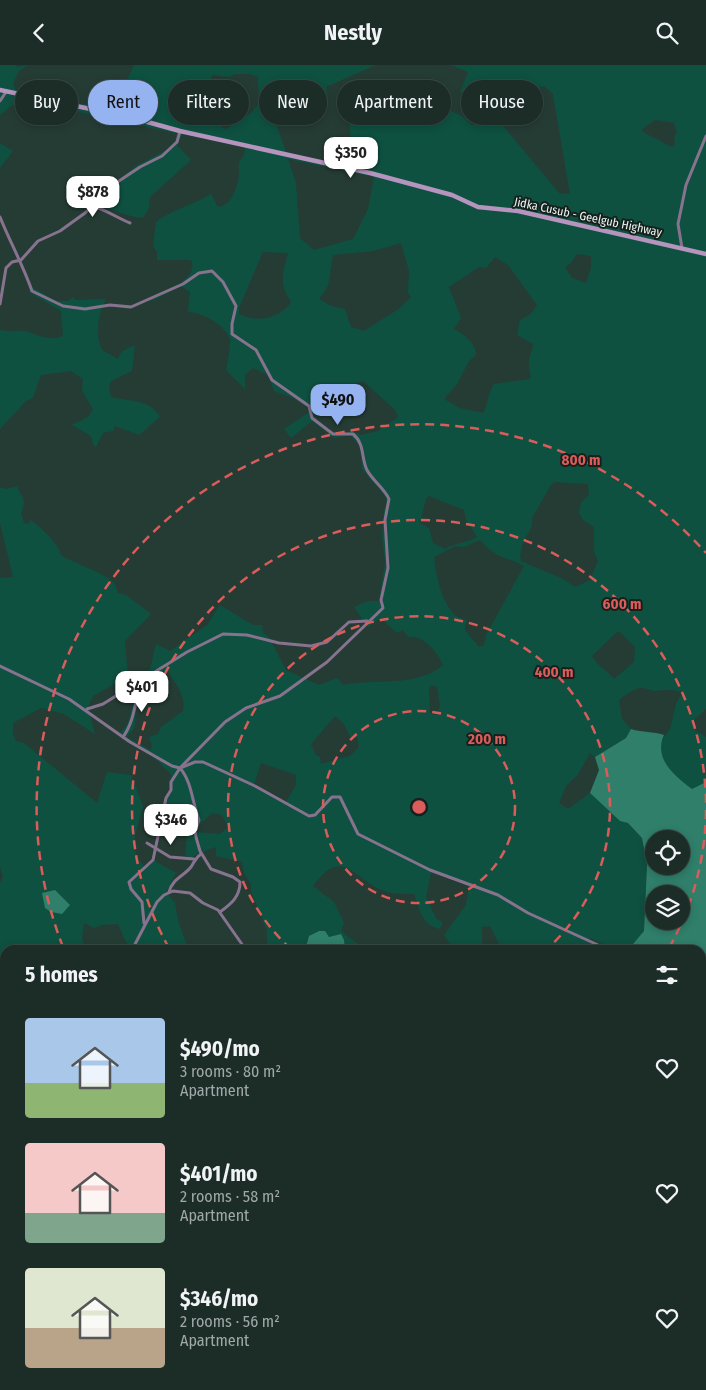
<!DOCTYPE html>
<meta charset="utf-8">
<style>
:root{--surface:#1c2d28;--page:#293934;--text:#f1f3f6;--muted:#a0a8a8;--line:#3a4945;--accent:#95b2f1}
body{margin:0;font-family:"Fira Sans Condensed",sans-serif;background:var(--page);color:var(--text);height:100vh;display:flex;flex-direction:column;font-size:19px;white-space:nowrap}
*{box-sizing:border-box;margin:0}
p{font-size:16px;color:var(--muted)}
.icon{flex:none;width:28px;height:28px;fill:none;stroke:currentColor;stroke-width:2;stroke-linecap:round;stroke-linejoin:round}
.map{position:relative;flex:1;overflow:hidden}
.drawer{position:absolute;left:0px;top:880px;width:706px;height:445px;display:flex;flex-direction:column;background:var(--surface);border-radius:15px 15px 0 0;box-shadow:0 2px 8px #0003,0 0 0 1px var(--line)}
.drawer>*{flex:none}
.top-card{position:absolute;left:15px;top:15px;width:676px;height:45px;display:flex;gap:10px}
.fabs{position:absolute;left:645px;top:765px;display:grid;gap:10px}
.fabs a{display:grid;place-items:center;width:45px;height:45px;border-radius:50%;background:var(--surface);box-shadow:0 2px 8px #0003,0 0 0 1px var(--line);font-size:25px}
.price{position:absolute;translate:-50% -42px;padding:0 11px;border-radius:10px;background:#fff;color:#222;font-size:16px;line-height:32px;filter:drop-shadow(0 1px 2px #0008)}
.price::after{content:'';position:absolute;left:50%;top:30px;width:15px;height:11px;margin-left:-8px;background:inherit;clip-path:polygon(0 0,100% 0,50% 100%)}
.price.on{background:var(--accent);color:#111}
ul{padding:0;list-style:none}
li{display:flex;align-items:center;gap:15px;height:125px;padding:0 25px}
li span{display:grid;place-items:center;flex:none;width:140px;height:100px;border-radius:5px;color:#555}
li>.icon{margin-inline-start:auto}
span .icon{width:60px;height:60px;fill:#fffc;stroke-width:1}
li b{font-size:21px}
h2{display:flex;justify-content:space-between;align-items:center;height:60px;padding:0 25px;font-size:21px}
.chip{padding:0 18px;border-radius:22px;background:var(--surface);box-shadow:0 2px 8px #0003,0 0 0 1px var(--line);font-size:18px;line-height:45px}
.chip.on{background:var(--accent);color:#111}
header{display:flex;justify-content:space-between;align-items:center;height:65px;padding:0 25px;background:var(--surface);font-size:22px;font-weight:700}
.map>svg:first-child{display:block}
</style>
<header><svg class="icon" aria-label="back" viewBox="0 0 24 24"><path d="M15 5l-7 7 7 7"/></svg>Nestly<svg class="icon" aria-label="search" viewBox="0 0 24 24"><circle cx="10" cy="10" r="6"/><path d="M15 15l6 6"/></svg></header>
<div class="map">
<svg width="706" height="1325" viewBox="0 0 706 1325">
<rect width="100%" height="100%" fill="#253c35"/>
<g fill="#0e5141" fill-rule="evenodd">
<path d="M0 0H15L17 2 28 0 19 6 13 18 15 24 23 28C71 38 110 57 134 0H376L326 22 328 37 319 40 305 25 282 30 271 39 274 54 287 89 371 106V87L357 79H352L351 76 349 53 363 49 358 36 414 30 462 51 472 60 499 56 559 128 570 129 553 29 544 21 510 33 499 31 488 37 460 27 468 7 451 0H706V644L692 657 696 666 706 672V717L692 725C680 715 655 696 661 678 663 671 669 667 671 661 675 648 673 639 683 628 672 624 666 625 656 626 652 626 648 624 644 623 635 622 625 630 619 635L622 654 631 664 626 673 595 692 590 688 577 711 566 721 559 738 568 744 590 728 620 756 628 758 642 773 647 800 644 866 628 885H615L590 873 591 878 604 885H502L490 861 482 862V885H454L444 870 466 840 469 821 431 807 426 832 436 853 443 858 440 864C420 859 421 845 414 829 405 829 395 829 387 827 356 818 343 778 313 821L334 837 344 858 341 865C350 876 365 883 379 885H345L344 875 309 871 305 885H267V866L251 826V819L244 808 242 797 216 791V782L202 787 197 767 220 769 228 762 222 750 212 748 193 766 199 788 191 793 185 790 187 773 176 759 178 747 169 746 164 737 170 725 171 709 149 688 125 675 121 667 128 658 140 612 150 604 156 579 170 586 207 560 220 540 253 560H262L263 568 269 572 286 605 319 620 337 613 343 620C375 613 417 623 443 600 437 587 424 570 408 572L403 565 397 568 380 553 368 562 354 542 368 536H379L385 498 382 471 384 445 387 437 385 431 362 404 360 381 350 370 334 373 312 356 291 373 284 364 308 348 309 343 293 333 274 326 268 310 253 303 245 310V324L226 305C227 302 231 277 230 274 225 260 202 247 188 247L190 227 181 221 152 236 148 233C164 226 197 217 192 196L188 195H157V187L153 181 156 157C173 144 193 140 211 129L218 142C232 141 239 119 239 108 239 104 238 99 240 96 243 91 245 90 245 82L182 69 177 80 191 95 150 132 149 143 143 153C124 152 106 139 88 141L136 101 170 83 179 69 32 37 11 41 0 50ZM235 9H249L258 12 259 37 251 48 226 64C205 57 201 26 213 10L229 12ZM655 55 674 58 677 67 674 72 675 79 672 82 643 67 642 64ZM288 94 374 112 368 144 353 174 314 185 300 173 296 118ZM401 178 409 206 408 228 411 232 400 243 364 266 351 262 345 244 331 241 319 234 328 221 333 190 373 186ZM263 187 288 188C283 209 278 217 291 237 280 254 256 258 239 249V243ZM577 189 591 191V203L586 218 572 213 565 202 570 199ZM495 192 508 200 537 240 531 249 520 255 517 270 533 279C533 286 529 290 529 296 528 303 531 307 530 314L494 319C488 329 488 338 483 348L460 343 444 334 457 319 469 296 476 290C475 277 465 270 454 264L461 253 449 222 479 202 486 203ZM363 316 395 345 398 352 378 366 361 370 351 366 334 369 316 354 313 344 319 341 328 328ZM555 417 588 419 589 430 581 437 579 448 583 455 594 462V487L598 496 590 515 575 522 565 515 521 496 520 490 523 477 532 461V453L551 420ZM429 431 464 445 466 455 477 472C466 479 455 477 445 484L433 478 429 463 420 458 426 434ZM480 475C498 495 503 490 524 501L486 570 484 580 479 582 465 565V559L468 556C464 553 457 553 454 549 441 535 436 511 434 492L455 481 464 482ZM617 567H620L635 582 634 597 614 614C607 605 597 601 592 591ZM163 606H168C175 619 186 629 183 646L161 662 158 669 149 672 152 680 151 685 127 672 135 662V647L142 618ZM432 620 437 622 440 641 437 649 434 650 430 647 429 623ZM335 651 344 659 351 673 357 672 359 682 350 691 321 699 320 692 316 690 311 679ZM261 698 296 710V720L286 737 254 719Z"/>
<polygon points="0,78 13,86 0,103"/>
<path d="M32 222 56 236H68L73 232 75 235 106 234C98 248 95 269 102 285L118 294 122 286 135 280 132 306 111 316 109 321 111 332C127 337 150 333 160 352L139 370 115 361 113 366 103 368 96 382 93 379 91 371 72 360 88 352 93 344 82 326 83 314 71 306 41 310 33 333 26 336 0 364V265C8 267 16 265 24 266 37 269 49 277 63 271L61 246 29 227Z"/>
<path d="M17 421C21 433 28 433 21 448L24 458 28 459 31 455C40 462 59 479 61 490 72 497 108 510 113 517 116 520 117 525 118 528L126 530 151 549 125 576 128 611 93 631 88 642 95 669 64 649 41 643 13 658V669L16 676 24 678 97 738 107 707 131 710 143 741 135 771 136 792 144 801 155 796 176 808 166 827 175 838 179 859 189 885H139L131 882 126 877 118 859 101 860 94 863 84 858 82 873 85 885H5V954L0 953V818L3 812 0 802V513L13 512 0 458V422L6 424Z"/>
<polygon points="706,941 706,999 701,1001 701,942"/>
<polygon points="5,978 5,1097 0,1100 0,980"/>
<polygon points="701,1053 706,1056 706,1212 704,1221 706,1232 706,1325 621,1325 617,1320 701,1320 701,1263 704,1262 701,1257"/>
<polygon points="5,1143 5,1320 26,1320 29,1325 0,1325 0,1145"/>
<polygon points="85,1320 280,1320 278,1325 86,1325"/>
<polygon points="304,1320 388,1320 387,1325 306,1325"/>
</g>
<g fill="#2f7f6a" fill-rule="evenodd">
<path d="M631 664C643 668 653 666 664 670 653 694 675 711 692 724L706 717V896L701 900V885H628L644 866 647 800 642 773 628 758 620 756 590 728 599 705 595 692 626 673ZM654 774H681V801H654ZM654 829H681V856H654Z"/>
<polygon points="55,825 70,840 62,849 51,847 45,843 42,828"/>
<polygon points="319,866 325,866 329,872 341,869 344,875 345,885 305,885 309,871"/>
<polygon points="702,999 706,999 706,1056 701,1053"/>
<polygon points="280,1320 304,1320 306,1325 278,1325"/>
<polygon points="388,1320 617,1320 621,1325 387,1325"/>
</g>
<g fill="none" stroke-linecap="round" stroke-linejoin="round">
<g stroke="#87738e" stroke-width="3">
<polyline points="0,36 6,27"/>
<path d="M92 141C105 144 117 153 130 158"/>
<path d="M0 152C10 177 23 200 32 226L63 241 85 244 110 240 131 242 183 219 199 208 212 206 223 217 236 241 232 259V269L256 285 272 315 309 341 312 353 333 369H353C365 379 361 393 367 405 373 416 384 423 389 434L385 455 388 503 381 535 383 543 327 597 280 631 246 643 225 657 180 703 171 717V725L166 733 153 795 129 817 131 824 142 837 144 858"/>
<polyline points="682,183 678,159 686,120 706,71"/>
<polyline points="0,239 6,203 12,197 21,195 38,176 60,166 85,148 119,116 140,102 162,91 177,77 180,66"/>
<polyline points="0,601 69,634 130,677 172,701 180,703 195,697 203,697 255,721 309,751 315,750 332,732 340,732 358,769 430,805 498,830 528,848 609,885"/>
<polyline points="87,644 103,639 187,587 223,569 247,570 279,578 311,581 327,577 349,557 367,556"/>
<path d="M123 672C135 656 135 634 142 614"/>
<path d="M180 703C192 717 192 737 199 755L195 766 196 772 200 786 211 804 233 812 240 817C240 832 231 839 220 847"/>
<polyline points="147,778 170,792 194,794"/>
<path d="M169 827C172 814 184 811 191 802 195 796 195 793 201 789"/>
<polyline points="132,885 157,837 164,830 173,826 190,828 203,838 218,845 246,885"/>
<polyline points="701,898 706,894"/>
<polyline points="0,1061 5,1062"/>
<polyline points="89,1320 91,1325"/>
</g>
<polyline stroke="#b594be" stroke-width="4.5" points="0,25 133,53 180,66 370,108 452,130 478,142 518,146 706,189"/>
</g>
<g fill="none" stroke="#db5c5a" stroke-width="2.5" stroke-dasharray="9 6">
<circle cx="419" cy="742" r="96"/>
<path d="M291 884A191 191 0 1 1 547 884"/>
<path d="M706 745A287 287 0 0 1 669 883M169 883A287 287 0 1 1 706 739"/>
<path d="M63 882A383 383 0 0 1 706 488"/>
</g>
<g text-anchor="middle" stroke-width="4" stroke-linejoin="round" paint-order="stroke">
<g font-size="12" fill="#e9f6f1" stroke="#16211d">
<text transform="translate(588 152) rotate(12)" y="4">Jidka Cusub - Geelgub Highway</text>
</g>
</g>
<circle cx="419" cy="742" r="8" fill="#db5c5a" stroke="#16211d" stroke-width="2.5"/>
<g font-size="15" text-anchor="middle" font-weight="bold" fill="#db5c5a" stroke="#16211d" stroke-width="4" stroke-linejoin="round" paint-order="stroke">
<text x="581" y="400">800 m</text>
<text x="622" y="544">600 m</text>
<text x="554" y="612">400 m</text>
<text x="487" y="679">200 m</text>
</g>
</svg>
<div class="fabs">
<a><svg class="icon" aria-label="locate" viewBox="0 0 24 24"><circle cx="12" cy="12" r="6"/><path d="M12 2v4M12 18v4M2 12h4M18 12h4"/></svg></a>
<a><svg class="icon" aria-label="layers" viewBox="0 0 24 24"><path d="M12 4l9 5-9 5-9-5zM3 14l9 5 9-5"/></svg></a>
</div>
<b class="price" style="left:351px;top:114px">$350</b>
<b class="price" style="left:93px;top:153px">$878</b>
<b class="price on" style="left:338px;top:361px">$490</b>
<b class="price" style="left:142px;top:648px">$401</b>
<b class="price" style="left:171px;top:781px">$346</b>
<div class="top-card">
<a class="chip">Buy</a>
<a class="chip on">Rent</a>
<a class="chip">Filters</a>
<a class="chip">New</a>
<a class="chip">Apartment</a>
<a class="chip">House</a>
</div>
<section class="drawer">
<h2>5 homes<svg class="icon" aria-label="filters" viewBox="0 0 24 24"><path d="M4 7h16M4 17h16"/><circle cx="9" cy="7" r="2"/><circle cx="15" cy="17" r="2"/></svg></h2>
<ul>
<li><span style="background:linear-gradient(#a9c7e8 65%,#8fb573 0)"><svg class="icon" aria-label="home" viewBox="0 0 24 24"><path d="M3 11l9-7 9 7M6 9v11h12V9"/></svg></span><div><b>$490/mo</b><p>3 rooms · 80 m²</p><p>Apartment</p></div><svg class="icon" aria-label="heart" viewBox="0 0 24 24"><path d="M12 20l-8-8c-3-5 5-10 8-4 3-6 11-1 8 4z"/></svg></li>
<li><span style="background:linear-gradient(#f6c9c9 70%,#7fa58c 0)"><svg class="icon" aria-label="home" viewBox="0 0 24 24"><path d="M3 11l9-7 9 7M6 9v11h12V9"/></svg></span><div><b>$401/mo</b><p>2 rooms · 58 m²</p><p>Apartment</p></div><svg class="icon" aria-label="heart" viewBox="0 0 24 24"><path d="M12 20l-8-8c-3-5 5-10 8-4 3-6 11-1 8 4z"/></svg></li>
<li><span style="background:linear-gradient(#dfe7d0 60%,#b9a48a 0)"><svg class="icon" aria-label="home" viewBox="0 0 24 24"><path d="M3 11l9-7 9 7M6 9v11h12V9"/></svg></span><div><b>$346/mo</b><p>2 rooms · 56 m²</p><p>Apartment</p></div><svg class="icon" aria-label="heart" viewBox="0 0 24 24"><path d="M12 20l-8-8c-3-5 5-10 8-4 3-6 11-1 8 4z"/></svg></li>
</ul>
</section>
</div>
